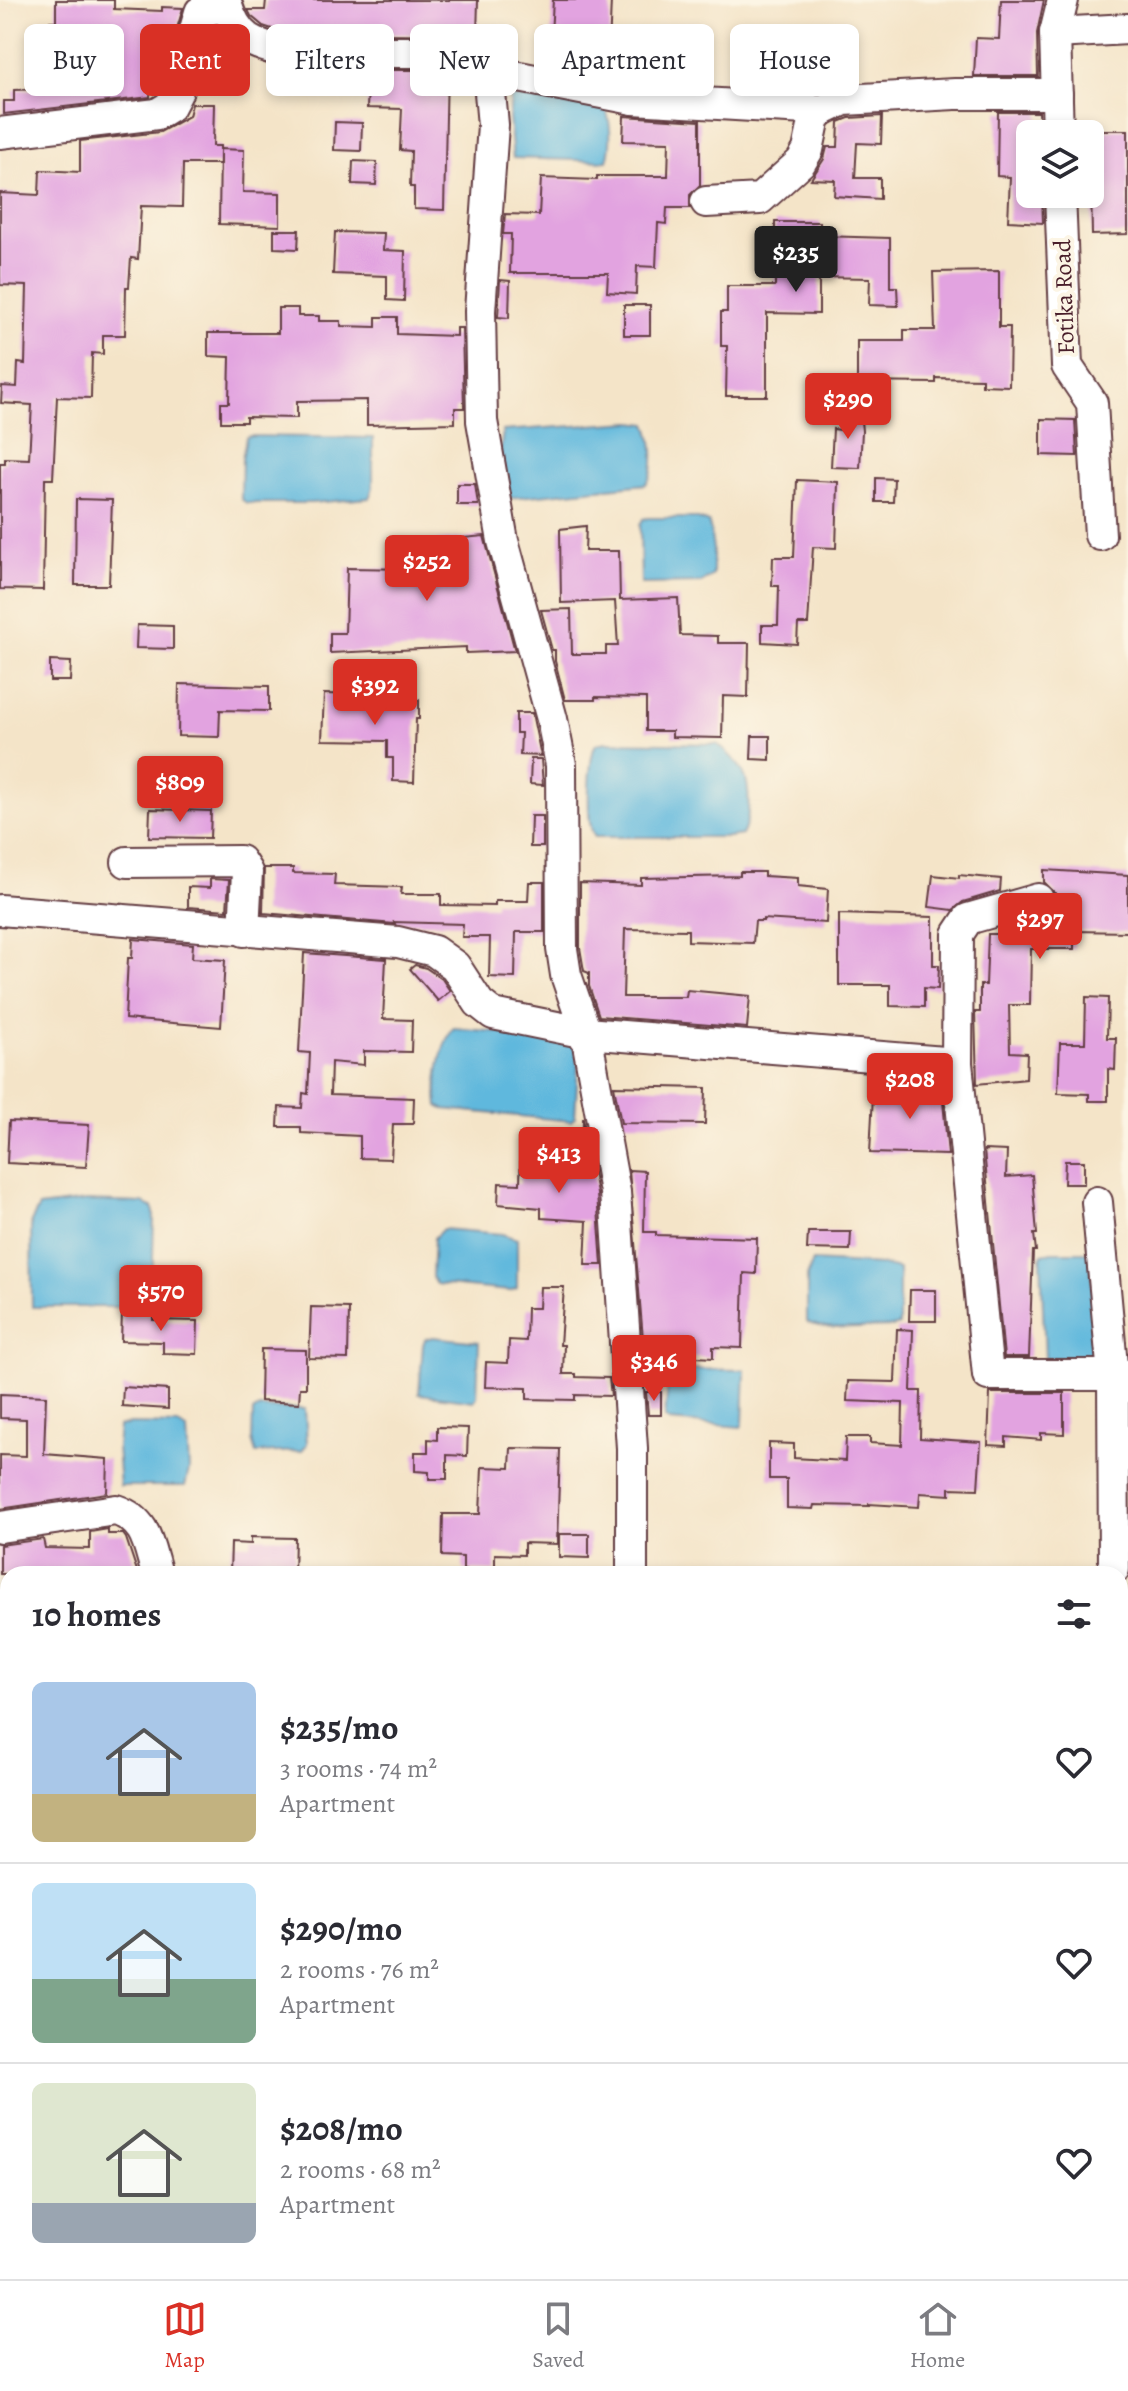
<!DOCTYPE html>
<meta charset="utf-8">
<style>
:root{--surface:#fff;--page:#f7f7f7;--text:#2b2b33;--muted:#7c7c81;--line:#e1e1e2;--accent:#d93025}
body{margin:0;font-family:Alegreya,serif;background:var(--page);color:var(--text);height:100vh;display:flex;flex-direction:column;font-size:30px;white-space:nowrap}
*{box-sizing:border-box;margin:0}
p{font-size:26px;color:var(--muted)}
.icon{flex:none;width:44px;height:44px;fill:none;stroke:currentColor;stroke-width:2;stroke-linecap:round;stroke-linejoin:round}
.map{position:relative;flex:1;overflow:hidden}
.panel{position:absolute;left:0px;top:1566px;width:1128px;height:714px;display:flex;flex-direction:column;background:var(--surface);border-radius:24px 24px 0 0;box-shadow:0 4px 12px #0003}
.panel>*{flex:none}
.top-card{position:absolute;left:24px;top:24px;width:1080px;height:72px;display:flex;gap:16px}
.controls{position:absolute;left:1016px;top:120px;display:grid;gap:16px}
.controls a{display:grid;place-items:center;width:88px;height:88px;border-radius:12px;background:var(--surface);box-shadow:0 4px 12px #0003;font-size:40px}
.price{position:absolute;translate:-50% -68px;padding:0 18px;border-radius:8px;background:var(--accent);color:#fff;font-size:26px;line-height:52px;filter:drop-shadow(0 2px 4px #0008)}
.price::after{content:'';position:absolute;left:50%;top:48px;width:24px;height:18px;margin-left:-12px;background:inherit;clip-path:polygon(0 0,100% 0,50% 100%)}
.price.active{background:#222;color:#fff}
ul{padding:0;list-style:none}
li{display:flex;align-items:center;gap:24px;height:200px;padding:0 32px}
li+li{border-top:2px solid var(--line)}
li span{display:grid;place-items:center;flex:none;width:224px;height:160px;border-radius:12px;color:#555}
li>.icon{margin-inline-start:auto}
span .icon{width:96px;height:96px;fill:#fffc;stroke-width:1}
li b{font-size:34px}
h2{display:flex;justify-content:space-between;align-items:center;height:96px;padding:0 32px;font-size:34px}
.tag{padding:0 28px;border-radius:12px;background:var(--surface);box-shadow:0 4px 12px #0003;font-size:28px;line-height:72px}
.tag.active{background:var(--accent);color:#fff}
.dock{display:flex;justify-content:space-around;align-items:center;height:112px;border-top:2px solid var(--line);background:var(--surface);font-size:22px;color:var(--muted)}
.dock a{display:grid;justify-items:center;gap:4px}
.dock .active{color:var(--accent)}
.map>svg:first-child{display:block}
</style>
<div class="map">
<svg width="1128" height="2279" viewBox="0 0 1128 2279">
<rect width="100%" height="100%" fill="#fcf5e5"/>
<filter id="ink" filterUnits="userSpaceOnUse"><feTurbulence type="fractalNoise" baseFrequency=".0125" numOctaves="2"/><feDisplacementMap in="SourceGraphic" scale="16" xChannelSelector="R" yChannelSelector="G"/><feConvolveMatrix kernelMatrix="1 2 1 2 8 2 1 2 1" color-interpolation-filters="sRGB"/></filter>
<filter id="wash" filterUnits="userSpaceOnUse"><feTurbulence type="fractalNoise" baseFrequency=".006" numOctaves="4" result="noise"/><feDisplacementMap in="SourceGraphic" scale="32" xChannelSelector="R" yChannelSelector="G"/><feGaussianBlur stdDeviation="1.8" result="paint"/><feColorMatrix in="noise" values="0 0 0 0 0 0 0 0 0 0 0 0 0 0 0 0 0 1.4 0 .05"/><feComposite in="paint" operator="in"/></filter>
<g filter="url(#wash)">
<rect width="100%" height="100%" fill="#f4e4c8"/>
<g fill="#5fb8dd" stroke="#546c84" stroke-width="2">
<path d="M511 97 582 99 602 103C612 116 612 144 607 161L513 158 509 118Z"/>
<path d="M632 422 647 424C654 440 657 470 646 484L510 498 500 454 503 431Z"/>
<polygon points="249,436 373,438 373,487 369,498 311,503 247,503 241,499 242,459 246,438"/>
<polygon points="648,518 695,518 709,523 713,549 713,575 701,583 641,584 640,525 643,519"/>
<path d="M607 742 717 744C727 752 737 761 743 772 751 787 750 821 742 835L729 837H595C585 826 588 757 596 744Z"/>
<path d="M453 1028 546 1036 575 1045 578 1066 575 1117 571 1121 443 1109 438 1106C435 1080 439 1050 453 1028Z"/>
<polygon points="87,1201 143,1203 152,1207 154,1212 152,1301 145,1307 32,1307 31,1222 39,1207"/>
<polygon points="443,1229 502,1234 517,1239 517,1288 510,1291 436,1284 432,1277 434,1238"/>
<polygon points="1052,1252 1090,1252 1098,1358 1045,1358 1041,1258 1042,1254"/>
<path d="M813 1261 882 1265 899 1269V1325L892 1327C869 1327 828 1332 807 1322V1276Z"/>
<polygon points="433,1337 479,1342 477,1397 474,1401 419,1394 423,1345 425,1339"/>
<polygon points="669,1369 745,1370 743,1423 741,1427 669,1421 665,1418"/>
<polygon points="259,1408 305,1409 307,1444 302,1451 256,1453 252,1440 253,1412"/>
<polygon points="131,1424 178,1425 187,1430 189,1470 185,1486 120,1486 117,1447 119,1426"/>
<polygon points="1120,1798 1128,1804 1127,1900 1120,1900"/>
</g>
<g id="blocks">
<g fill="#e2a3e0">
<polygon points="56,0 114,0 114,9 162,11 162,7 183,8 173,42 154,41 150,97 4,114 4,101 14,101 14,90 47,89 46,62 51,61 50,21 56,21"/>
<polygon points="266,0 478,0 477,35 284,33 263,26 251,16 248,10 265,10"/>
<polygon points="553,0 611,0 609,50 550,52"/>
<polygon points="1001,0 1044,0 1037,33 1038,76 974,76 976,38 999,39"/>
<polygon points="216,26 227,44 243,56 243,61 205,60"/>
<polygon points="374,70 447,70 444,210 414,209 414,187 410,187 411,151 400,150 402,109 367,108 368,89 373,89"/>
<polygon points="192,104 214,104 213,146 220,146 220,164 183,164 182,207 141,206 138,259 131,258 129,287 126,287 125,335 103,335 103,354 92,353 91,398 57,397 53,479 45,479 43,590 0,589 0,463 5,463 5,458 29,459 32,405 1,403 2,386 17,387 18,363 25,364 27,286 0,285 0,193 39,195 40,170 80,172 80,141 160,132 189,116"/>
<polygon points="998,112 1039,112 1040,134 1030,134 1030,194 1042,194 1043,223 1008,221 1010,177 997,176"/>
<polygon points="624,116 700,121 700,185 690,195 690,208 667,208 666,224 658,223 656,267 637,266 636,294 607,292 608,273 510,273 511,234 503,234 505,214 539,215 541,178 597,180 597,176 668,176 669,142 623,141"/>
<polygon points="882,116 881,144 857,143 855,178 880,178 880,199 834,196 835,180 811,179 824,159 827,147 838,147 839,122 849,118"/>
<polygon points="335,122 362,123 361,151 334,150"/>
<polygon points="1090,130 1128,130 1128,234 1092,235"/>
<polygon points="220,149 244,150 243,192 280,193 280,226 219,224"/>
<polygon points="353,161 377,162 376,185 352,184"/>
<polygon points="775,222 820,222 820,236 890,238 890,287 897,287 898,306 869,305 870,278 819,277 819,314 767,313 767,396 726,396 727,346 721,346 721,312 727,312 727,286 775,286"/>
<polygon points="274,230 299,230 298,249 274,248"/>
<polygon points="335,232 384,233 383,250 405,251 404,301 387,300 387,276 333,274"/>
<polygon points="999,271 999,327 1010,327 1009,386 982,385 982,379 936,378 936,383 857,382 857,341 904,341 904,330 935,330 933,272"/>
<polygon points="500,280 510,281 509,318 498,317"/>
<rect x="624" y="305" width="26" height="30"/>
<polygon points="278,308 298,308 298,316 319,316 319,321 341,321 341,326 376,327 376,317 397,317 397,334 456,336 456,328 462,328 464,408 455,408 455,423 367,425 367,400 297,401 297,418 246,417 246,422 221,422 221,403 229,403 230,357 208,356 208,333 278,333"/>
<polygon points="841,411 860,411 862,431 860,468 831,467 833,429 841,430"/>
<polygon points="1041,419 1075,420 1077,456 1041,455"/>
<polygon points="876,478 894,479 893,502 876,502"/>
<polygon points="797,480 838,482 836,548 813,547 808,624 798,624 797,644 762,642 762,625 778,625 779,586 772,586 773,557 794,557"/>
<polygon points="457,484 475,484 478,505 457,505"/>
<polygon points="76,499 112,500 109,585 75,585"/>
<polygon points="586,526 585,551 619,551 620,600 678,598 680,635 718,636 718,643 749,643 748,697 723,696 722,738 672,737 672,731 646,731 646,698 595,697 595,700 565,700 555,661 555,650 552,650 541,610 571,609 572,654 606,654 606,646 618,646 615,601 561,603 560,529"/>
<polygon points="484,536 515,651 466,653 466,647 330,653 330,633 345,633 347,568 413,569 410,543"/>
<polygon points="137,625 173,626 173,649 136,648"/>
<polygon points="50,661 71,662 70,681 50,681"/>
<polygon points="179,684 269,686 269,711 220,710 219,737 178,736"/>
<polygon points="324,694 362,695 362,700 419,700 419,719 416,719 414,782 393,781 393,758 387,758 387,741 322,740"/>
<polygon points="516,713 532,713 541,756 520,755 521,733 516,733"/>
<polygon points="752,736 770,736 770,760 751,759"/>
<polygon points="531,759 541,759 543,785 530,784"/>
<polygon points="150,809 211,811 210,838 149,837"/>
<polygon points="531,816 543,816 543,847 530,847"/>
<polygon points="264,868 293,868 293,873 335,874 334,885 402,887 401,894 441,894 441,905 495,906 495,901 528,901 529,882 544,882 544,932 516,932 515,978 489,977 490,937 462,937 463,924 394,922 395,924 263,913"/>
<polygon points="1044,870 1128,875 1128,932 1074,931 1074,949 1031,949 1030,1005 1009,1005 1010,1052 1027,1053 1026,1079 977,1084 975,1012 980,1012 980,985 986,985 988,934 1023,934 1023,930 1045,930 1045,915 1051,911 1056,903 1055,893 1044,882"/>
<polygon points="740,872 764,872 764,876 798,878 798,886 828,889 826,923 763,919 763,921 755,921 753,943 688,941 688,930 625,929 623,997 686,997 687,990 750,996 747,1028 599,1016 589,986 589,973 584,971 580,948 580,883 641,885 641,878 740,876"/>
<polygon points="933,875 959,878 959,875 1001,879 1000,891 963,902 953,910 929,907"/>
<polygon points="210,879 229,880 227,910 188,907 188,887 210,888"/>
<polygon points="839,914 933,917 933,965 939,965 938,989 924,988 924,1007 890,1006 890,985 839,985"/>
<polygon points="133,939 193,944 192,958 225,960 221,1027 125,1019 128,958 132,958"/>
<polygon points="304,953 386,959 383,1019 412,1020 411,1052 364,1051 364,1065 331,1062 330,1095 414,1098 413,1124 393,1124 391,1159 360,1158 360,1136 301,1133 301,1127 278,1127 279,1107 302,1108 303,1093 308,1094 310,1053 299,1052"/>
<polygon points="415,965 426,968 442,979 450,991 438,1001 410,969"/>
<polygon points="1086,997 1108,998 1107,1038 1116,1038 1115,1070 1108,1069 1108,1101 1089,1101 1089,1094 1058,1093 1060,1043 1085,1043"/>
<polygon points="908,1077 941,1080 948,1155 870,1153 873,1095 908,1096"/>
<polygon points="614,1086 706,1088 705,1124 621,1123"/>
<polygon points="583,1118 597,1194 602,1265 585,1265 587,1221 541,1218 541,1208 498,1204 499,1183 520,1184 521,1148 541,1148 540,1172 575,1173 575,1168 582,1169"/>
<polygon points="9,1121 89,1125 86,1167 7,1163"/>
<polygon points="984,1150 1007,1151 1006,1177 1032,1175 1037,1234 1034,1234 1036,1251 1033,1251 1029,1357 1004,1357"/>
<polygon points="1065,1161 1084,1161 1084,1184 1064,1184"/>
<polygon points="629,1170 645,1171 644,1232 656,1232 656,1235 757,1238 756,1274 744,1273 742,1348 713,1347 713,1358 678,1356 678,1340 643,1339"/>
<polygon points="808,1232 851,1232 850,1250 807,1249"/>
<polygon points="540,1287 564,1287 560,1345 564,1345 563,1374 576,1374 576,1377 609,1378 611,1396 575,1395 575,1400 527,1399 527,1388 485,1387 486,1362 508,1363 509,1340 526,1341 527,1308 539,1308"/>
<polygon points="910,1290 936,1290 936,1321 909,1321"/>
<polygon points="311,1307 349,1308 348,1359 309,1358"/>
<polygon points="122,1313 153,1314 153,1320 198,1321 197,1354 163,1353 163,1342 121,1341"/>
<polygon points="897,1329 913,1330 911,1391 921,1391 920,1438 981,1442 978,1489 950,1488 950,1495 920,1493 919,1507 869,1504 869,1506 814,1505 813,1509 787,1508 787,1479 769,1479 769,1443 794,1444 794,1458 845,1461 846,1437 870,1437 870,1443 902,1445 903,1403 847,1401 848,1381 895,1382"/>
<polygon points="261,1349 306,1350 306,1388 300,1388 299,1403 260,1401"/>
<polygon points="123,1387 168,1390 168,1409 122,1406"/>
<polygon points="646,1392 661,1392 661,1415 648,1415"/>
<polygon points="990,1393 1064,1393 1064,1434 1041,1433 1041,1440 1006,1437 1006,1446 988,1445"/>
<polygon points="0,1394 46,1396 44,1454 108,1459 107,1493 0,1509 0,1455 26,1456 26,1419 0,1418"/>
<polygon points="437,1427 468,1428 467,1456 447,1455 447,1479 429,1479 429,1472 415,1471 415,1452 428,1452 428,1439 437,1440"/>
<polygon points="511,1448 560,1449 557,1544 524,1543 524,1555 495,1554 495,1571 463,1570 463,1557 442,1556 443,1514 480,1514 482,1467 510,1468"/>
<polygon points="108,1529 108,1534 123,1534 126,1538 138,1574 0,1574 0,1545 43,1539 45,1548 90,1549 90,1532"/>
<polygon points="559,1534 589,1534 589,1558 559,1557"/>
<polygon points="251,1537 295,1538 294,1574 230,1574 231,1543 251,1544"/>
</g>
</g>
</g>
<g filter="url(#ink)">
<use href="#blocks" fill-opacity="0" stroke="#643d43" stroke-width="2"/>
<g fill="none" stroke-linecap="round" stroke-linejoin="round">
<g stroke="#643d43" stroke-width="34">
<g id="minor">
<polyline points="1055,33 1128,29"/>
<polyline points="488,71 633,99 823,110"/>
<path d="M0 133 157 114 170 106 177 93 200 12 227 5C237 39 253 44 286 52H471L488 71 493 125 480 311 482 421 503 541 552 719 561 765 562 949 566 975 586 1033 615 1192 632 1448V1574"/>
<polyline points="1058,134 1055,33 1063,0"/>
<polyline points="1060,194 1067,366 1092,403 1100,535"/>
<polyline points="706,202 760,199 801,162 808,150 815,117 823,110 844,100 955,94 1057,94"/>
<polyline points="127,862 240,861 247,872 244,931"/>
<polyline points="0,910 398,942 434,951 455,966 479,1003 493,1014 586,1033 957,1063 988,1375 1128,1375"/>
<polyline points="957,1063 958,934 968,919 1038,899"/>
<polyline points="1097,1202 1113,1376 1114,1569"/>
<path d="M0 1527 116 1510C148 1521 148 1545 157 1574"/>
<polyline points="0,1842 8,1843"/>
<polyline points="1120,1922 1128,1923"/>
<polyline points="858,2272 859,2279"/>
</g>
</g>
<use href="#minor" stroke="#fff" stroke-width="30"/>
</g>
</g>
<g text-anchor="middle" stroke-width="8" stroke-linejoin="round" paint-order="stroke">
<g font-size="24" fill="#4a1f2b" stroke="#fcf5e5">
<text transform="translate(1064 297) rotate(-92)" y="8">Fotika Road</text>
</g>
</g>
</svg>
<div class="controls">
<a><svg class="icon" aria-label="layers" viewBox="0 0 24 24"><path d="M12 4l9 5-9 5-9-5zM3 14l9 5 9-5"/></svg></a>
</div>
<b class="price active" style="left:796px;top:294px">$235</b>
<b class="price" style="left:848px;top:441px">$290</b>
<b class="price" style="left:427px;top:603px">$252</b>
<b class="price" style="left:375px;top:727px">$392</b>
<b class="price" style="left:180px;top:824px">$809</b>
<b class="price" style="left:1040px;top:961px">$297</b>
<b class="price" style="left:910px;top:1121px">$208</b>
<b class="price" style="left:559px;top:1195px">$413</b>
<b class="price" style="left:161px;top:1333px">$570</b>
<b class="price" style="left:654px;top:1403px">$346</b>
<div class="top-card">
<a class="tag">Buy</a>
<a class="tag active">Rent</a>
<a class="tag">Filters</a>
<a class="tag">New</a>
<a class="tag">Apartment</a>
<a class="tag">House</a>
</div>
<section class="panel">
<h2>10 homes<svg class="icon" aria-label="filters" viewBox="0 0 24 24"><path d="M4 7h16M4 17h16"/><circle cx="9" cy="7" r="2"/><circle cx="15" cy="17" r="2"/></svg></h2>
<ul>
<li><span style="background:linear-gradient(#a9c7e8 70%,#c2b280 0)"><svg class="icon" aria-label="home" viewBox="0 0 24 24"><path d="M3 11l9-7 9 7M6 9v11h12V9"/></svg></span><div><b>$235/mo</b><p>3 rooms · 74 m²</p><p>Apartment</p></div><svg class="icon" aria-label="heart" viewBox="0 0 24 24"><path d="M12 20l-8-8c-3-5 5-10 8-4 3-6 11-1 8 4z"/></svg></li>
<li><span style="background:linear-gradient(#bfe0f5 60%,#7fa58c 0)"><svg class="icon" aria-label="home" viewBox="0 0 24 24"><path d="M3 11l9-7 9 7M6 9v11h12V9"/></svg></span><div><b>$290/mo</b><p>2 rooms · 76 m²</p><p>Apartment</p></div><svg class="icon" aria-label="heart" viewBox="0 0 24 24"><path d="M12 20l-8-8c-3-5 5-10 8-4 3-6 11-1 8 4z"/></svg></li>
<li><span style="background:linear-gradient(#dfe7d0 75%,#9aa5b1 0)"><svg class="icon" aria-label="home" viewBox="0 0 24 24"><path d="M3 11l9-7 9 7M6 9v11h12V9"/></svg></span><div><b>$208/mo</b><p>2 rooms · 68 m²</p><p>Apartment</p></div><svg class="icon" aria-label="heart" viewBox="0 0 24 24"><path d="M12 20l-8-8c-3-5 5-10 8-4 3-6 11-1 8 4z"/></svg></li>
</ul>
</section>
</div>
<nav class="dock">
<a class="active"><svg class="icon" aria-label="map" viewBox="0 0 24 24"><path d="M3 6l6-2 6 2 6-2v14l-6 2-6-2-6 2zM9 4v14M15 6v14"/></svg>Map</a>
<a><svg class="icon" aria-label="saved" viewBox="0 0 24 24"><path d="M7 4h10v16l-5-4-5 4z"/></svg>Saved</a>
<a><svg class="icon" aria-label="home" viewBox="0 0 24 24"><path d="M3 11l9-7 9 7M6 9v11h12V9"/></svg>Home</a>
</nav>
